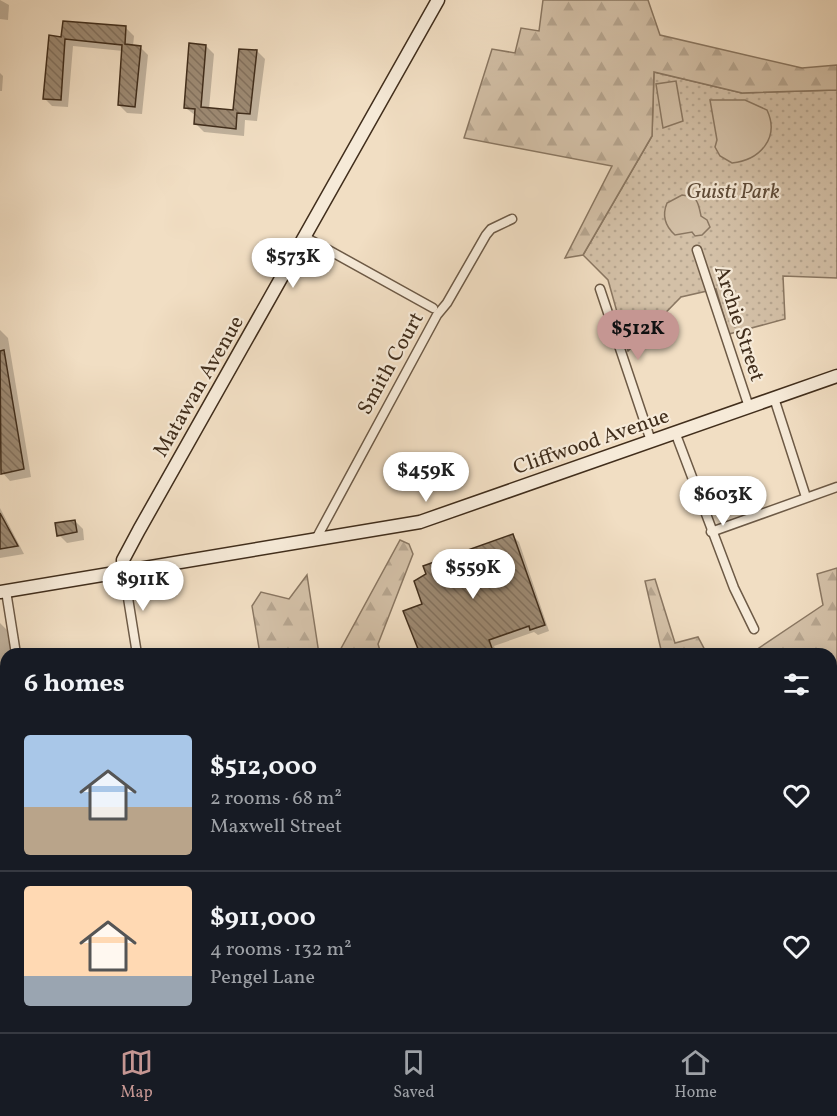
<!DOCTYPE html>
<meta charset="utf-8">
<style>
:root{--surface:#171b24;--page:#242831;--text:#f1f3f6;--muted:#9ea1a6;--line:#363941;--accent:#c59692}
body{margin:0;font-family:Vollkorn,serif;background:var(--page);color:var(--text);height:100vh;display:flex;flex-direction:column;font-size:22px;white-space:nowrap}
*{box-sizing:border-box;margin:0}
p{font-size:20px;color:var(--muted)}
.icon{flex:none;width:33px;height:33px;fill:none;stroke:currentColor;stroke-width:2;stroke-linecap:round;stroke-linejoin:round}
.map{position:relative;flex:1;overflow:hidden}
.details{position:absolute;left:0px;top:648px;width:837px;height:384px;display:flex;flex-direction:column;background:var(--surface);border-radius:18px 18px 0 0;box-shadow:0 3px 15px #0003}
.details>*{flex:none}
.price{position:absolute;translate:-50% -51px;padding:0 14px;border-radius:21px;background:#fff;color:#222;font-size:20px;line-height:39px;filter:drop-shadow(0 2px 3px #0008)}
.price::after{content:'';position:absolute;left:50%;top:36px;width:18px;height:14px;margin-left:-9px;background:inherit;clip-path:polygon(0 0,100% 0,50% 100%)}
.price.selected{background:var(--accent);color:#111}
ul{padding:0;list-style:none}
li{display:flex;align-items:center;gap:18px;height:150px;padding:0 24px}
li+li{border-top:2px solid var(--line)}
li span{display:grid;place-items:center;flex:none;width:168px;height:120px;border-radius:6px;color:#555}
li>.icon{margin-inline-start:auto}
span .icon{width:72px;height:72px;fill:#fffc;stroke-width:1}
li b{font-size:26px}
h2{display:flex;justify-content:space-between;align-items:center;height:72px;padding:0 24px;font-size:26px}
.tabs{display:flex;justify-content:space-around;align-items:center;height:84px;border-top:2px solid var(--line);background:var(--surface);font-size:16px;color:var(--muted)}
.tabs a{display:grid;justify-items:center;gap:3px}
.tabs .selected{color:var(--accent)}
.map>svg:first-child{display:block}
</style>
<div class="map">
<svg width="837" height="1032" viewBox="0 0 837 1032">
<defs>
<pattern id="grass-dots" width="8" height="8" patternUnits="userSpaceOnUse" patternTransform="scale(1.5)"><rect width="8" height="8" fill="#d3c0a7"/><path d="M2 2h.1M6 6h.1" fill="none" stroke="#b6a58f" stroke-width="1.8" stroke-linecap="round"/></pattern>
<pattern id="forest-firs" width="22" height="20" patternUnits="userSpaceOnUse" patternTransform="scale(1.5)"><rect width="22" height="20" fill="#d3c0a7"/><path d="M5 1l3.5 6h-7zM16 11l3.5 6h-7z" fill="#b6a58f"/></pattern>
<pattern id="building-back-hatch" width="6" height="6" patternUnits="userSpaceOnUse" patternTransform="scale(1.5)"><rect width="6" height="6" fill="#9d8a73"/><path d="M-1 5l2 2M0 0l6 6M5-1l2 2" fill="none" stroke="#82715e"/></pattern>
</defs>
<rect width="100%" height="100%" fill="#f1dec3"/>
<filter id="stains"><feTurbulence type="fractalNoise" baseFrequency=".00333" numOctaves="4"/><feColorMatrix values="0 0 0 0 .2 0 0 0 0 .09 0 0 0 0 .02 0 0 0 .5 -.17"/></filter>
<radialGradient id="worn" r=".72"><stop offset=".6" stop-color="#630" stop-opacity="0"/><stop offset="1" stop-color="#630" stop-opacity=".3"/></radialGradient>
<polygon fill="url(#grass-dots)" stroke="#8a7762" stroke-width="1.5" points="654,72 742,93 837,90 837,278 783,276 785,319 729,334 716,289 681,297 628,351 608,280 583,255 652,136"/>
<g fill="url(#forest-firs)" stroke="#8a7762" stroke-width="1.5">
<polygon points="543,0 648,0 660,35 802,68 837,65 837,90 742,93 654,72 652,136 583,255 565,258 612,166 464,138 492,49 515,53 521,28 539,31"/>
<polygon points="400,540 409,544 413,554 378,644 381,654 338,654"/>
<polygon points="837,568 837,757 831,760 831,654 750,654 823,605 817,574"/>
<polygon points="307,575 319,654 260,654 252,606 261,592 289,599"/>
<polygon points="655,579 675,643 698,637 707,654 662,654 645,581"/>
<polygon points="837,885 837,1032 766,1032 763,1026 831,1026 831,888"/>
<polygon points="206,1026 409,1026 397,1032 208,1032"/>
<polygon points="463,1026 617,1026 603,1032 467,1032"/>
</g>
<g fill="#d3c0a7" stroke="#8a7762" stroke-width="1.5">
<polygon points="676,81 683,121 663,128 656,84"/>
<path d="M710 100H745L767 110C780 138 760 160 732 163L720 156 715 147 717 140Z"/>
<path d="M682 195C698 197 698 201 701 216L707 220 710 227 702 235 695 236 692 232 675 235C664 225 662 215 667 203Z"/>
</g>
<g fill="#0003">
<polygon points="0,0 9,5 8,20 0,19"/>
<polygon points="126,28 134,36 133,46 140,47 148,55 142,114 127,113 119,105 123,51 73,46 68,107 52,106 44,98 62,39"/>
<polygon points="206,46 214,54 209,109 235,112 257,51 265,59 257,121 245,120 244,136 204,132 196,124 196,116 186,108"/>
<polygon points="0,73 3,76 2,91 0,91"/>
<polygon points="0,330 8,338 31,477 10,481 0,470"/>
<polygon points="0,508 24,554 0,558"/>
<polygon points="75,521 83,529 84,540 67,543 59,535"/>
<polygon points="513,536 519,542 549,631 538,635 534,632 494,646 497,654 422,654 424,605"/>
<polygon points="0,623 7,630 11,654 6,654 6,682 0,683"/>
<polygon points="0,939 6,946 6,1026 17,1026 7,1032 0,1032"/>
</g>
<g fill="url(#building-back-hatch)" stroke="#412e1c" stroke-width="1.5">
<polygon points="63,21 126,26 125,44 141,46 135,107 118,105 122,45 65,39 61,100 43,99 49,35 61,37"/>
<polygon points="189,43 206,45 201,107 233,110 239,49 257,50 250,114 237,113 236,129 194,124 195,109 184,108"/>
<polygon points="4,350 24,469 1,474 0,351"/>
<polygon points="0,513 18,546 0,549"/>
<polygon points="75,520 77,532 57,536 55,523"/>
<polygon points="513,534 545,625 530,630 529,626 489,640 494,654 420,654 403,611 422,604 414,581 426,574 423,566"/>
</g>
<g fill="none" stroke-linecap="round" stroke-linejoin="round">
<g stroke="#6d5a46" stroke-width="7">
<g id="lane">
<polyline points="0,772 6,771"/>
<polyline points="0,789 6,798"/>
<polyline points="142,1026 146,1032"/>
<polyline points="189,1026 191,1032"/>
<polyline points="669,1026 672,1032"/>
<polyline points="752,1026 755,1032"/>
</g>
</g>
<g stroke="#6d5a46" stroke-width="11">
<g id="street">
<polyline points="305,237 433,308"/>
<polyline points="697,250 749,407"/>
<polyline points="600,289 651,441"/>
<polyline points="774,398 806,497"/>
<polyline points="675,432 734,588 754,629"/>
<polyline points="711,532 837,487"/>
<polyline points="316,539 437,315 447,303 486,235 491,229 512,219"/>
<polyline points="124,573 137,654"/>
<polyline points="6,591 16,654"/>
<polyline points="0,717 6,716"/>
</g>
</g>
<g stroke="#412e1c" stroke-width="15">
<g id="secondary">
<polyline points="124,573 123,560 139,530 438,0"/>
<polyline points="0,592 420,522 837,376"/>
</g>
</g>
<g stroke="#412e1c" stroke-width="18">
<g id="highway">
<polyline points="0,838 6,848"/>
<polyline points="0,860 6,870"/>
<polyline points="100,1026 103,1032"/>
<polyline points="112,1026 116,1032"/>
</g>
</g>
<use href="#lane" stroke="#f6ead8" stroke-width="4"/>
<use href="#street" stroke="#f6ead8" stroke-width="8"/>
<use href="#secondary" stroke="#f6ead8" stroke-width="12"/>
<use href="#highway" stroke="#f1dec3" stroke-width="15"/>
</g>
<g text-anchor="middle" stroke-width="4.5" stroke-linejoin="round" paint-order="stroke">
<g font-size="21" font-style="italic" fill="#5e4b38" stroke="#f6ead8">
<text x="733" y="198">Guisti Park</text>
</g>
<g font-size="21" fill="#412e1c" stroke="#f6ead8">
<text transform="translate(740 323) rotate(72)" y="7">Archie Street</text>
<text transform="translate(390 363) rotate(-61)" y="7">Smith Court</text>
<text transform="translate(198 386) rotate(-60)" y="7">Matawan Avenue</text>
<text transform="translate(591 441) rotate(-19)" y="7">Cliffwood Avenue</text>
</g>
</g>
<rect width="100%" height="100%" filter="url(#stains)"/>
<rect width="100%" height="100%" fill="url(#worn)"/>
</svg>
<b class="price" style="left:293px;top:289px">$573K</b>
<b class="price selected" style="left:638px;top:361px">$512K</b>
<b class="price" style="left:426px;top:503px">$459K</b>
<b class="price" style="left:723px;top:527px">$603K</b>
<b class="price" style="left:473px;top:600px">$559K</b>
<b class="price" style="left:143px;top:612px">$911K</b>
<section class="details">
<h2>6 homes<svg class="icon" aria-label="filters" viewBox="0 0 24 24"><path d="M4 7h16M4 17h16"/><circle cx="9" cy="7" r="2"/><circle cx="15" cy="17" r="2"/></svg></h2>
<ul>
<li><span style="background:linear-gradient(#a9c7e8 60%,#b9a48a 0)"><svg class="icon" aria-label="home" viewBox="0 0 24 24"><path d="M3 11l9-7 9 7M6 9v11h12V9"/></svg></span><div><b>$512,000</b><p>2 rooms · 68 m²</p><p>Maxwell Street</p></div><svg class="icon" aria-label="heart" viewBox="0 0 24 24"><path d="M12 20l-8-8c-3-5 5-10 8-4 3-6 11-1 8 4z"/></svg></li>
<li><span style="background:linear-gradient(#ffd9b3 75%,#9aa5b1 0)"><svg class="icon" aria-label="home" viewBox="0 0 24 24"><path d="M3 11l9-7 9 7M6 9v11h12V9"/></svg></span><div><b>$911,000</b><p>4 rooms · 132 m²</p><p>Pengel Lane</p></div><svg class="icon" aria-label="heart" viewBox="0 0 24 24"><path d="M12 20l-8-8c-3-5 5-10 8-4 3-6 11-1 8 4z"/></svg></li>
</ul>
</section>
</div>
<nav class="tabs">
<a class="selected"><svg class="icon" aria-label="map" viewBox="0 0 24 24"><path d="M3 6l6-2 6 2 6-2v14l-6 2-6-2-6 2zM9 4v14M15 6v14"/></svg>Map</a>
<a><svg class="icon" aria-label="saved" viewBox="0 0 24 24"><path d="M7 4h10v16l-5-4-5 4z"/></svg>Saved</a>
<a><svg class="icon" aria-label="home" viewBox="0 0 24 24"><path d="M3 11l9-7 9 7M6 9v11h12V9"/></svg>Home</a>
</nav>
